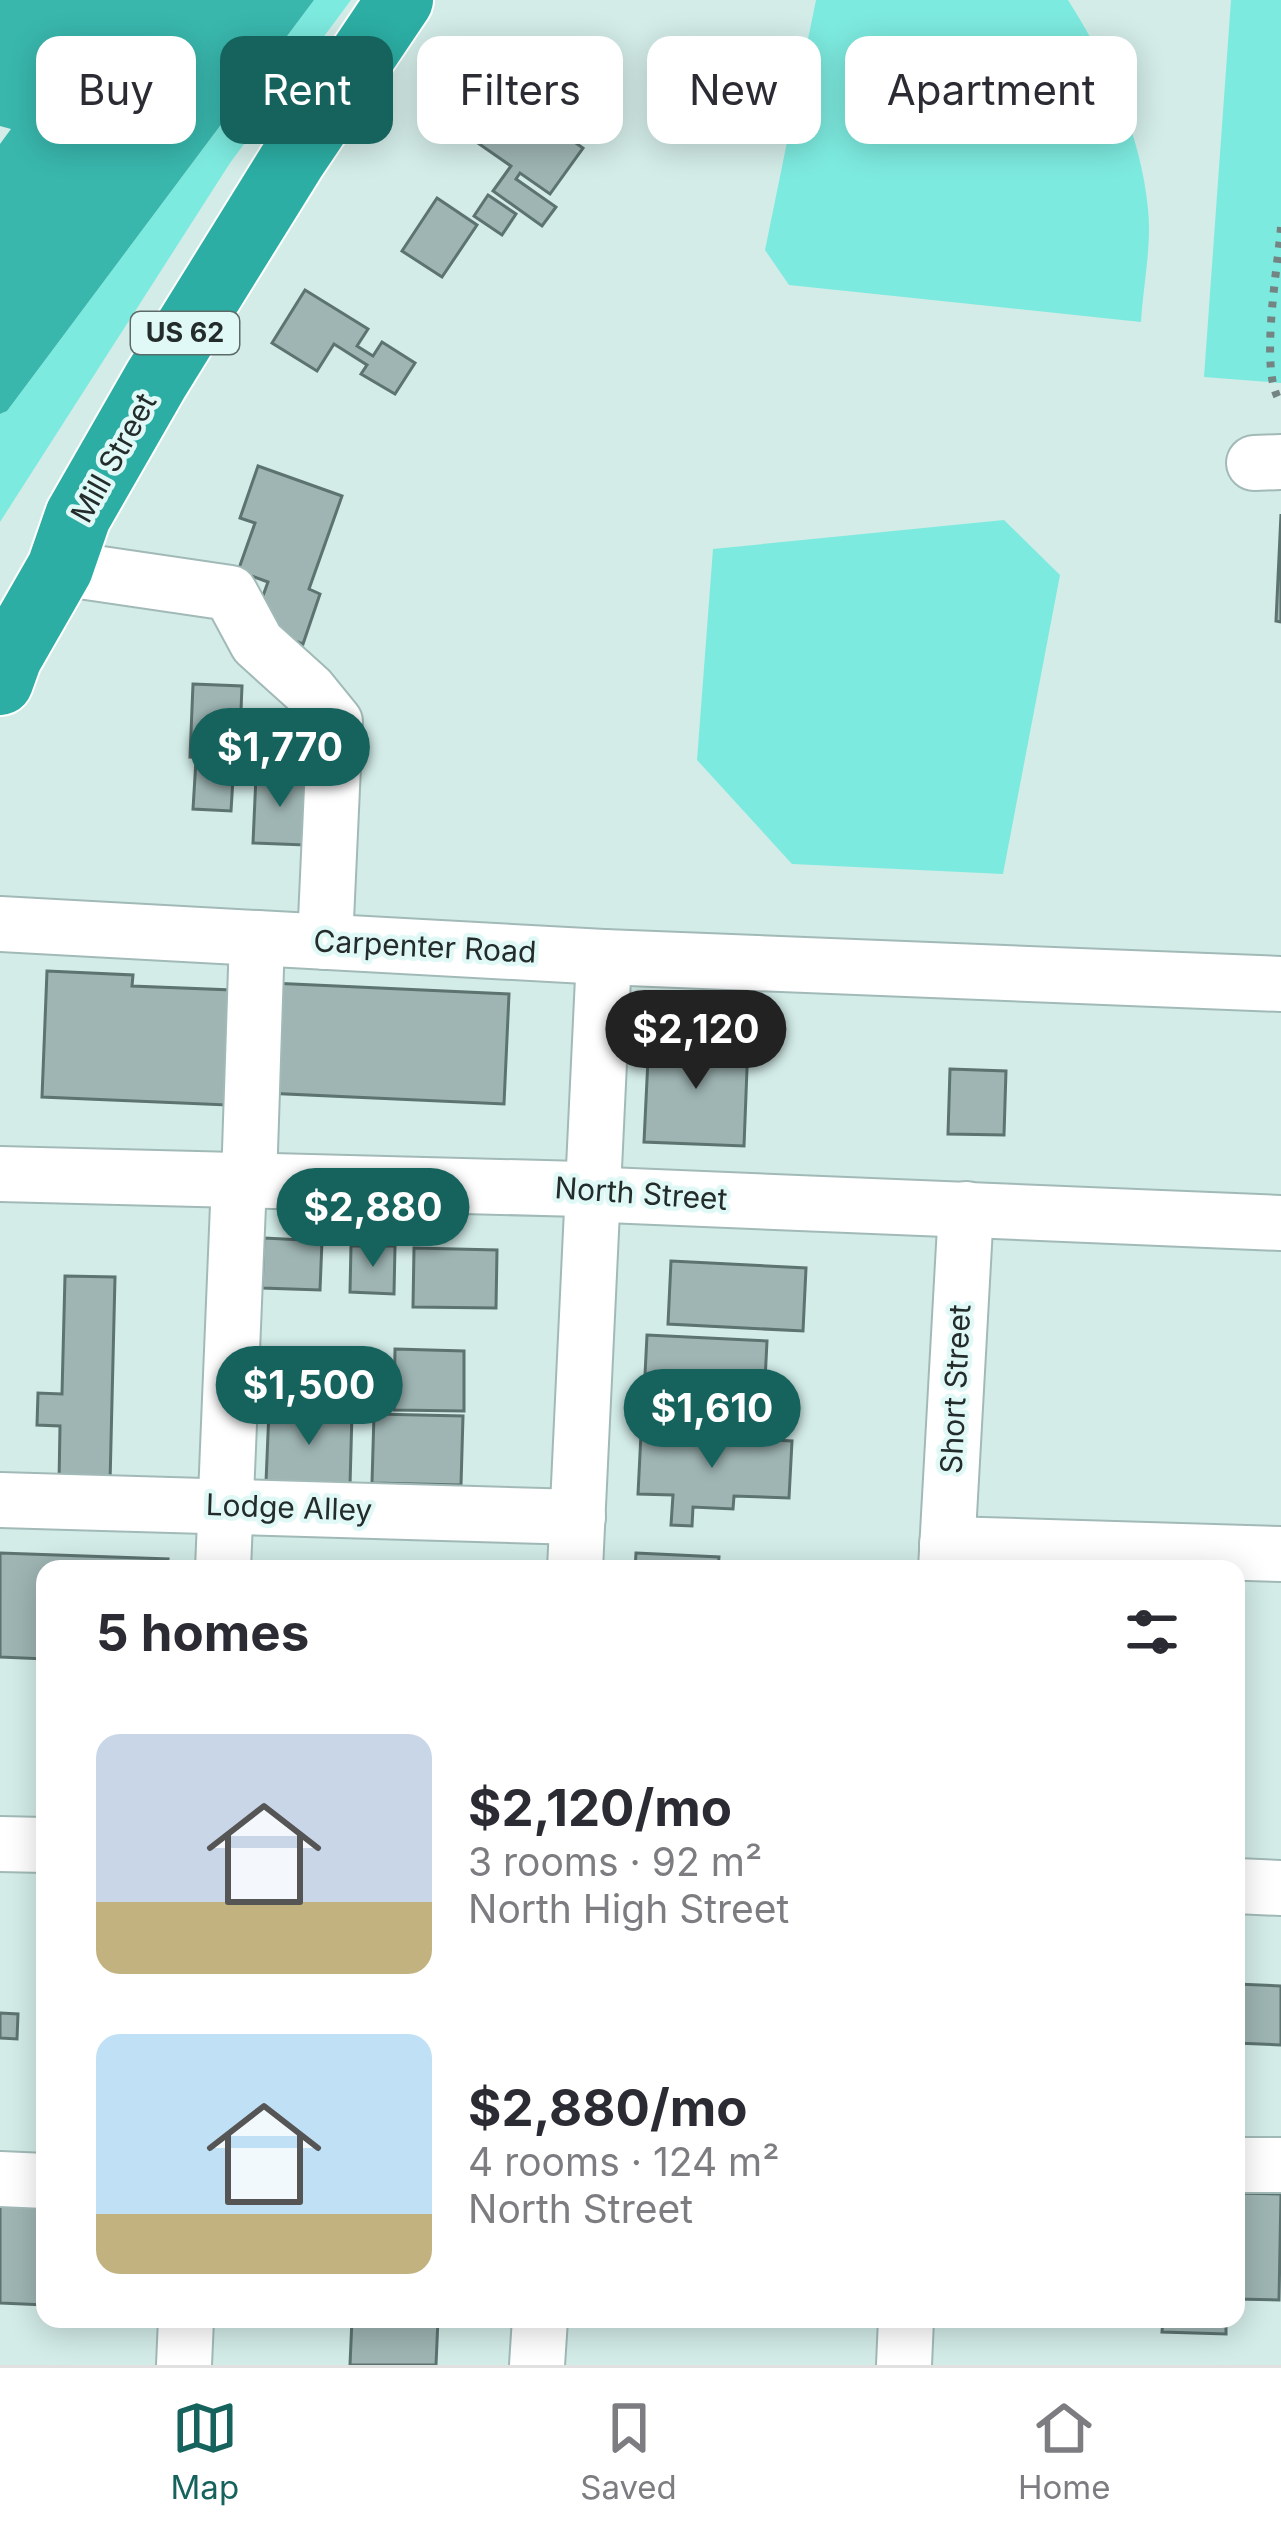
<!DOCTYPE html>
<meta charset="utf-8">
<style>
:root{--surface:#fff;--page:#f7f7f7;--text:#2b2b33;--muted:#7c7c81;--line:#e1e1e2;--accent:#16635d}
body{margin:0;font-family:Inter,sans-serif;background:var(--page);color:var(--text);height:100vh;display:flex;flex-direction:column;font-size:45px;white-space:nowrap}
*{box-sizing:border-box;margin:0}
p{font-size:39px;color:var(--muted)}
.icon{flex:none;width:66px;height:66px;fill:none;stroke:currentColor;stroke-width:2;stroke-linecap:round;stroke-linejoin:round}
.map{position:relative;flex:1;overflow:hidden}
.details{position:absolute;left:36px;top:1560px;width:1209px;height:768px;display:flex;flex-direction:column;background:var(--surface);border-radius:24px;box-shadow:0 6px 30px #0003}
.details>*{flex:none}
.hud{position:absolute;left:36px;top:36px;width:1209px;height:108px;display:flex;gap:24px}
.price{position:absolute;translate:-50% -102px;padding:0 27px;border-radius:42px;background:var(--accent);color:#fff;font-size:39px;line-height:78px;filter:drop-shadow(0 3px 6px #0008)}
.price::after{content:'';position:absolute;left:50%;top:72px;width:36px;height:27px;margin-left:-18px;background:inherit;clip-path:polygon(0 0,100% 0,50% 100%)}
.price.selected{background:#222;color:#fff}
ul{padding:0;list-style:none}
li{display:flex;align-items:center;gap:36px;height:300px;padding:0 60px}
li span{display:grid;place-items:center;flex:none;width:336px;height:240px;border-radius:24px;color:#555}
li>.icon{margin-inline-start:auto}
span .icon{width:144px;height:144px;fill:#fffc;stroke-width:1}
li b{font-size:51px}
h2{display:flex;justify-content:space-between;align-items:center;height:144px;padding:0 60px;font-size:51px}
.chip{padding:0 42px;border-radius:24px;background:var(--surface);box-shadow:0 6px 30px #0003;font-size:42px;line-height:108px}
.chip.selected{background:var(--accent);color:#fff}
.menu{display:flex;justify-content:space-around;align-items:center;height:168px;border-top:3px solid var(--line);background:var(--surface);font-size:33px;color:var(--muted)}
.menu a{display:grid;justify-items:center;gap:6px}
.menu .selected{color:var(--accent)}
.map>svg:first-child{display:block}
</style>
<div class="map">
<svg width="1281" height="2365" viewBox="0 0 1281 2365">
<rect width="100%" height="100%" fill="#d3ece8"/>
<g fill="#7deadf">
<polygon points="314,0 351,0 230,163 0,522 0,414 7,411"/>
<path d="M816 0H1068C1108 63 1141 134 1148 209 1152 245 1143 286 1141 322L789 285 765 250Z"/>
<polygon points="1231,0 1281,0 1281,383 1204,377"/>
<polygon points="1004,520 1060,575 1003,874 792,864 697,760 713,549"/>
</g>
<polygon fill="#39b7ad" points="0,0 314,0 7,411 0,414 0,144 11,129 0,126"/>
<g fill="#9eb5b3" stroke="#5c7370" stroke-width="3">
<polygon points="505,93 583,148 550,194 520,173 516,179 556,207 542,226 493,191 511,166 472,139"/>
<polygon points="488,195 516,214 502,235 474,216"/>
<polygon points="437,198 477,225 442,277 402,251"/>
<polygon points="305,290 368,329 357,346 373,356 382,342 415,363 395,394 361,374 367,365 334,344 317,371 272,343"/>
<polygon points="258,466 342,496 309,589 320,594 303,644 252,626 268,582 238,571 255,523 240,518"/>
<polygon points="1281,514 1281,622 1276,621"/>
<polygon points="193,684 242,686 239,759 190,757"/>
<polygon points="196,760 234,762 231,811 193,809"/>
<polygon points="256,776 308,778 305,845 253,843"/>
<polygon points="47,971 133,975 132,986 232,990 227,1105 42,1097"/>
<polygon points="271,983 509,994 504,1104 265,1093"/>
<polygon points="649,1038 748,1043 744,1146 644,1142"/>
<polygon points="950,1069 1006,1071 1004,1135 948,1134"/>
<polygon points="264,1238 322,1241 320,1290 262,1288"/>
<polygon points="351,1246 395,1246 394,1294 350,1292"/>
<polygon points="414,1248 497,1250 496,1308 413,1307"/>
<polygon points="671,1261 806,1268 803,1331 668,1324"/>
<polygon points="65,1276 115,1277 110,1483 59,1482 60,1426 37,1425 38,1393 62,1394"/>
<polygon points="647,1335 767,1341 763,1421 643,1415"/>
<polygon points="395,1349 464,1351 464,1411 394,1410"/>
<polygon points="280,1364 336,1367 335,1403 279,1401"/>
<polygon points="269,1410 352,1413 350,1485 266,1482"/>
<polygon points="374,1414 463,1416 461,1485 372,1483"/>
<polygon points="641,1434 792,1441 789,1498 734,1496 733,1509 693,1507 692,1526 671,1525 673,1495 638,1494"/>
<polygon points="0,1553 168,1559 167,1569 45,1569 45,1659 0,1657"/>
<polygon points="636,1553 719,1557 718,1569 635,1569"/>
<polygon points="1236,1984 1281,1986 1281,2045 1236,2043"/>
<polygon points="0,2013 18,2014 17,2039 0,2038"/>
<polygon points="0,2193 45,2195 45,2305 0,2303"/>
<polygon points="1236,2193 1281,2194 1279,2300 1236,2299"/>
<polygon points="352,2319 438,2319 436,2365 350,2365"/>
<polygon points="1163,2319 1226,2319 1226,2334 1162,2332"/>
</g>
<g fill="none" stroke-linecap="round" stroke-linejoin="round">
<g stroke="#a2bab7" stroke-width="58">
<g id="minor">
<polyline points="1254,463 1281,462"/>
<polyline points="60,568 230,593 257,643 309,690 335,722 325,942"/>
<polyline points="0,924 604,957 1281,984"/>
<polyline points="0,1174 581,1189 607,1195 1281,1223"/>
<polyline points="249,1181 257,938"/>
<polyline points="0,1500 578,1517"/>
<polyline points="947,1544 1281,1554"/>
<polyline points="223,1569 239,1181"/>
<polyline points="575,1569 604,957"/>
<polyline points="946,1569 966,1209"/>
<polyline points="0,1844 45,1845"/>
<polyline points="1236,1886 1281,1888"/>
<polyline points="1236,2165 1281,2165"/>
<polyline points="0,2179 45,2181"/>
<polyline points="184,2365 186,2319"/>
<polyline points="537,2365 540,2319"/>
<polyline points="904,2365 906,2319"/>
</g>
</g>
<g stroke="#fff" stroke-width="70">
<polyline id="highway" points="0,682 9,657 60,568 78,516 156,380 293,159 400,0"/>
</g>
<path stroke="#748482" stroke-width="8" stroke-dasharray="6 9" stroke-linecap="butt" d="M1281 227C1278 267 1258 373 1281 403"/>
<use href="#minor" stroke="#fff" stroke-width="54"/>
<use href="#highway" stroke="#2caea4" stroke-width="66"/>
</g>
<g text-anchor="middle" stroke-width="9" stroke-linejoin="round" paint-order="stroke">
<rect fill="#e0f9f6" stroke="#5c6a68" stroke-width="3" x="131" y="312" width="108" height="42" rx="9"/>
<g font-size="27" font-weight="bold" fill="#232c2b">
<text x="185" y="342">US 62</text>
</g>
<g font-size="30" fill="#232c2b" stroke="#e0f9f6">
<text transform="translate(114 458) rotate(-61)" y="10">Mill Street</text>
<text transform="translate(425 947) rotate(3)" y="10">Carpenter Road</text>
<text transform="translate(641 1194) rotate(4)" y="10">North Street</text>
<text transform="translate(956 1389) rotate(-87)" y="10">Short Street</text>
<text transform="translate(289 1508) rotate(2)" y="10">Lodge Alley</text>
</g>
</g>
</svg>
<b class="price" style="left:280px;top:810px">$1,770</b>
<b class="price selected" style="left:696px;top:1092px">$2,120</b>
<b class="price" style="left:373px;top:1270px">$2,880</b>
<b class="price" style="left:309px;top:1448px">$1,500</b>
<b class="price" style="left:712px;top:1471px">$1,610</b>
<div class="hud">
<a class="chip">Buy</a>
<a class="chip selected">Rent</a>
<a class="chip">Filters</a>
<a class="chip">New</a>
<a class="chip">Apartment</a>
</div>
<section class="details">
<h2>5 homes<svg class="icon" aria-label="filters" viewBox="0 0 24 24"><path d="M4 7h16M4 17h16"/><circle cx="9" cy="7" r="2"/><circle cx="15" cy="17" r="2"/></svg></h2>
<ul>
<li><span style="background:linear-gradient(#c9d6e8 70%,#c2b280 0)"><svg class="icon" aria-label="home" viewBox="0 0 24 24"><path d="M3 11l9-7 9 7M6 9v11h12V9"/></svg></span><div><b>$2,120/mo</b><p>3 rooms · 92 m²</p><p>North High Street</p></div></li>
<li><span style="background:linear-gradient(#bfe0f5 75%,#c2b280 0)"><svg class="icon" aria-label="home" viewBox="0 0 24 24"><path d="M3 11l9-7 9 7M6 9v11h12V9"/></svg></span><div><b>$2,880/mo</b><p>4 rooms · 124 m²</p><p>North Street</p></div></li>
</ul>
</section>
</div>
<nav class="menu">
<a class="selected"><svg class="icon" aria-label="map" viewBox="0 0 24 24"><path d="M3 6l6-2 6 2 6-2v14l-6 2-6-2-6 2zM9 4v14M15 6v14"/></svg>Map</a>
<a><svg class="icon" aria-label="saved" viewBox="0 0 24 24"><path d="M7 4h10v16l-5-4-5 4z"/></svg>Saved</a>
<a><svg class="icon" aria-label="home" viewBox="0 0 24 24"><path d="M3 11l9-7 9 7M6 9v11h12V9"/></svg>Home</a>
</nav>
